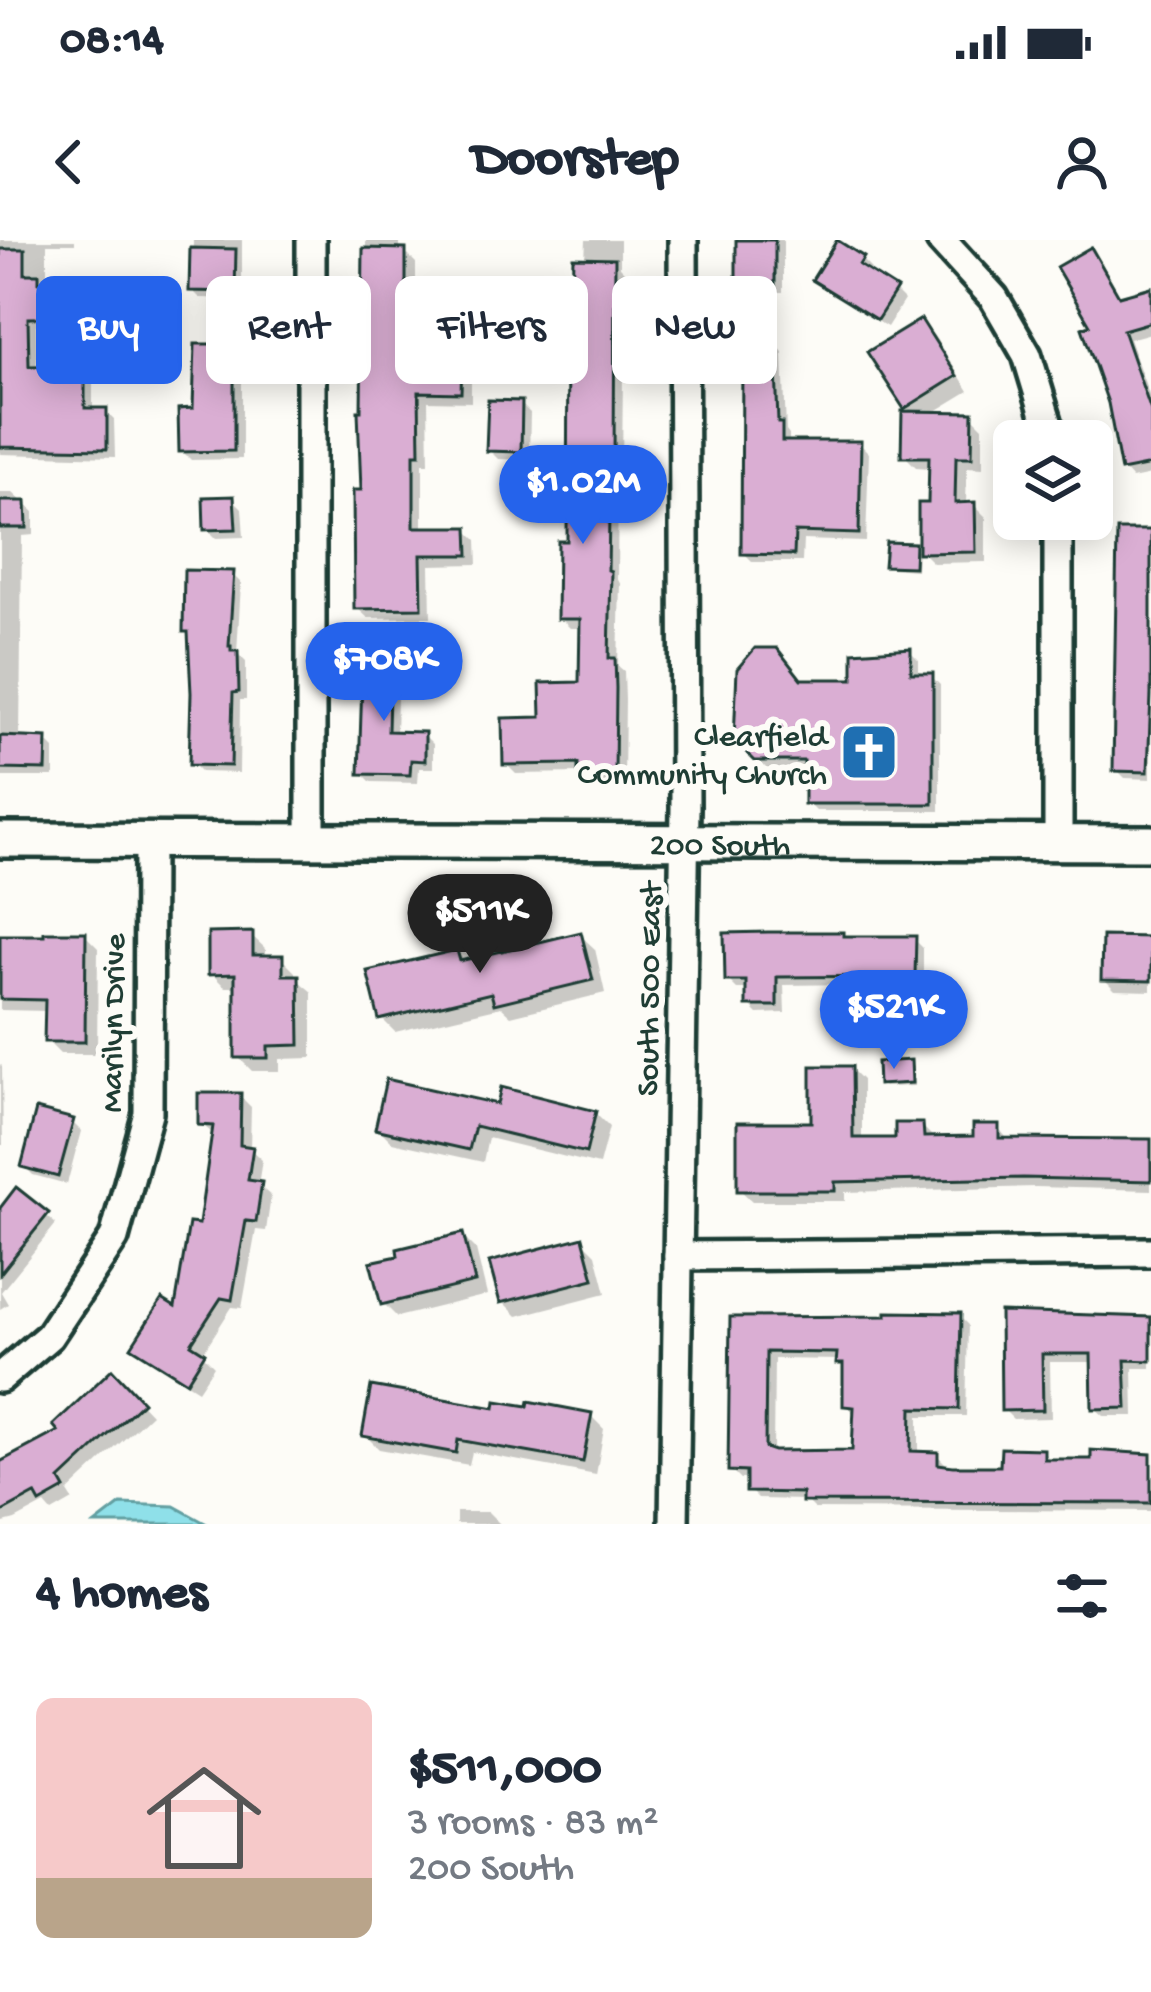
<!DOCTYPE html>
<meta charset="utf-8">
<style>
:root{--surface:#fff;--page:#f6f6f7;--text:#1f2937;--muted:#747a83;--accent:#2563eb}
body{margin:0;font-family:"Gochi Hand",sans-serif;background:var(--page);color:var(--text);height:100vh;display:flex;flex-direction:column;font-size:45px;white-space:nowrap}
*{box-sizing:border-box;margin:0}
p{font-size:39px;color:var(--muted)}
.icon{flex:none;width:66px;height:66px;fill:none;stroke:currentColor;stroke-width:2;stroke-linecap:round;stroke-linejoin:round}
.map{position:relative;height:1284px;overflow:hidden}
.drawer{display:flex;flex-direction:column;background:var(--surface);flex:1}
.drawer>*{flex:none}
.top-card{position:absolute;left:36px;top:36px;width:1080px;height:108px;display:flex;gap:24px}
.tools{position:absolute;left:993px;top:180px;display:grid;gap:24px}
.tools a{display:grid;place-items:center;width:120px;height:120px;border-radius:18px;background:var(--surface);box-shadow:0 6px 30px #0003;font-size:60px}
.price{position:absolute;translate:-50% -102px;padding:0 27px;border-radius:42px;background:var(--accent);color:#fff;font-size:39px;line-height:78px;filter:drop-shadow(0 3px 6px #0008)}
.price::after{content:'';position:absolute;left:50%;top:72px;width:36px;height:27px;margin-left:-18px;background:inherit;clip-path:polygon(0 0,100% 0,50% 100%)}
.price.selected{background:#222;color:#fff}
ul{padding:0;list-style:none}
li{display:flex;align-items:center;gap:36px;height:300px;padding:0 36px}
li span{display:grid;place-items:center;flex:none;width:336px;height:240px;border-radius:18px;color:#555}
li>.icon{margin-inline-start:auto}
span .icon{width:144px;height:144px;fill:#fffc;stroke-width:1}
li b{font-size:51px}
h2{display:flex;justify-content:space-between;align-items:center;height:144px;padding:0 36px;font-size:51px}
.tag{padding:0 42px;border-radius:18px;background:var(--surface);box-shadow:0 6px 30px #0003;font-size:42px;line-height:108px}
.tag.selected{background:var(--accent);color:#fff}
.status{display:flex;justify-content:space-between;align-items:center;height:84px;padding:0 60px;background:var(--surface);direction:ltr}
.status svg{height:33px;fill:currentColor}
header{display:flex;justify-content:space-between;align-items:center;height:156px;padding:0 36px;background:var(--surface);font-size:54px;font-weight:800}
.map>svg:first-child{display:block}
</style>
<div class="status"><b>08:14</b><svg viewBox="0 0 49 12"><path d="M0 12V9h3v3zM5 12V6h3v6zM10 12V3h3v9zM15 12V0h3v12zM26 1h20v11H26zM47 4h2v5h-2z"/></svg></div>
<header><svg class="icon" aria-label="back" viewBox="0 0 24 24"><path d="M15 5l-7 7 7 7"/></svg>Doorstep<svg class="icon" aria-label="person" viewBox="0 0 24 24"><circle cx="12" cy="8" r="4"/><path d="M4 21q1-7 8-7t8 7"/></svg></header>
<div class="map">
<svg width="1151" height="1284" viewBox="0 0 1151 1284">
<rect width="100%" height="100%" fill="#fdfcf7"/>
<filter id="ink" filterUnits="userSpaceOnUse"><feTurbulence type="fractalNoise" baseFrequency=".00833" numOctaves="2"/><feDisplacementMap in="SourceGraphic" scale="24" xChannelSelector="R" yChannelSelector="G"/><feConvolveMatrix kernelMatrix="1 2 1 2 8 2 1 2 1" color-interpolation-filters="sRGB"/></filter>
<g filter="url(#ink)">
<polygon fill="#8fe0e9" stroke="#629fa1" stroke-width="3" points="121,1264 174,1266 207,1284 95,1284"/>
<g fill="#0003" fill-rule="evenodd">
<polygon points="0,0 75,0 75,4 47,4 47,45 107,44 116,53 116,84 36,85 37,129 84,128 93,137 93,171 105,171 114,180 115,217 0,214"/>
<polygon points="193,0 242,0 242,59 200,58 192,50"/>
<polygon points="366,0 400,0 400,12 405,12 416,23 416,122 461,123 471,133 471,162 428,161 429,223 423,223 423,290 467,290 477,300 478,324 430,325 431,377 368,378 357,368 364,253"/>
<polygon points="586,0 620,0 620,27 624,31 622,232 618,232 617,340 620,343 618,426 624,431 625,460 624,543 591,543 581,533 516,534 506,524 544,480 582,445 583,388 570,388 560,378 570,304"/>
<polygon points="739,0 783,0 783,52 748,52 739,43"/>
<polygon points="1091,11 1100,20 1121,58 1151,50 1151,93 1129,99 1151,160 1151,235 1132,239 1124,230 1094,87"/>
<polygon points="862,20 871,29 867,34 895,51 904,60 887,87 825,49 816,40"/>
<polygon points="920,82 934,96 969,151 931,174 971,175 983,187 983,228 967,227 966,265 974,265 986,277 986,322 933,323 921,311 930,266 931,228 916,227 904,215 913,174 906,167"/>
<polygon points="776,104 783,112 786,191 789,195 789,204 860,204 869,213 866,302 803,300 802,322 753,322 744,313 766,119"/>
<polygon points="233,107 242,116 242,219 191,220 182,211"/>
<polygon points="521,164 530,173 529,220 498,219 489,210"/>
<polygon points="0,253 13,253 34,272 34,295 22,296 20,500 46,501 54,509 54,537 0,537"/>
<polygon points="233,259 242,268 244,297 216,298 207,289"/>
<polygon points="1151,293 1151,539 1125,538 1116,529"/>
<polygon points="914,306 917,310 916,330 891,328 887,325"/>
<polygon points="232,334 241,343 237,413 246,422 246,460 240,460 239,533 201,532 192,523 191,396 186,391"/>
<polygon points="910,411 919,420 919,436 931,436 940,445 940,571 816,571 807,562 807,529 767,529 737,498 802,442 856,442"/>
<polygon points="389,415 398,424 396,494 424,495 433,504 433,528 419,528 418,543 371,542 362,533"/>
<polygon points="85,695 98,708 97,814 60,814 47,801 48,771 0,770 0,698"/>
<polygon points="251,695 266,709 266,718 281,718 295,732 295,738 312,752 312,818 280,819 280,831 252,831 238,817 238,747 225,747 211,733"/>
<polygon points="580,695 595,709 605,753 511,776 501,767 395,792 381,778 457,713 466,722"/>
<polygon points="845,699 914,699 923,708 923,743 784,745 785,773 758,774 749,765 749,749 737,749 728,740"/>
<polygon points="1151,699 1151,751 1115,750 1104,739"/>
<polygon points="910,823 913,827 914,846 884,847 881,844"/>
<polygon points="0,824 2,826 3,905 0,905"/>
<polygon points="851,829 862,840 862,901 898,900 922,886 933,897 976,899 998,887 1009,901 1151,901 1151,950 1036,947 845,952 845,961 752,961 740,950 814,885"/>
<polygon points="240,856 251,867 250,909 262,920 258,945 271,956 266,991 256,990 242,1068 232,1067 202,1114 214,1126 198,1150 145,1117 135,1107 177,1072 201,988 215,895 201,884"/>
<polygon points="499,868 595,873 609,887 599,925 488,898 483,922 392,902 378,888"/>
<polygon points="72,882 81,891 67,944 33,935 24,926"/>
<polygon points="18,952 56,984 1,1052 8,1064 0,1069 0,1012"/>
<polygon points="462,996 476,1010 487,1055 397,1077 383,1063"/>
<polygon points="582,1000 596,1014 606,1053 517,1076 503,1062"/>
<polygon points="1003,1075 1151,1079 1151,1128 1133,1128 1134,1176 1104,1176 1095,1168 1094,1122 1050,1122 1051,1178 1013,1179 1004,1170"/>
<path d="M959 1076 968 1085 966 1176H919V1214L937 1215 946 1224 945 1228H1003L1043 1212 1052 1222 1151 1216V1271L814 1269 805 1260 758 1259 749 1250V1239H740L731 1230 733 1080ZM774 1119 840 1120 846 1129V1165L856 1176 855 1213 773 1214Z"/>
<polygon points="112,1133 151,1174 68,1252 73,1260 52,1272 45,1264 15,1280 0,1284 0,1226 63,1192"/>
<polygon points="497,1172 590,1175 604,1189 596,1235 472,1212 469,1225 379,1209 365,1195"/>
<polygon points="456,1272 488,1272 500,1284 456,1284"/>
</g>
<g fill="#daaed3" stroke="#1f3d34" stroke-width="3" fill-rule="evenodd">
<polygon points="736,0 775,0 775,45 736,44"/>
<polygon points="837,0 864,17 859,25 897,49 877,80 812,40"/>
<polygon points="1091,7 1119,56 1151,47 1151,82 1123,90 1151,171 1151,225 1121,231 1108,163 1082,88 1090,85 1056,27"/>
<polygon points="190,8 236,9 235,52 189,51"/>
<polygon points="363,8 406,9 406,119 462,120 461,153 419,152 420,214 414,214 414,287 468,287 469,315 421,315 422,368 354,369 353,250 361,250 358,171 361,171"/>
<polygon points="0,9 25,9 25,34 39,34 39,42 108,41 108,77 28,78 29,126 85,125 85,168 107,168 107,209 0,207"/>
<polygon points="573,17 615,18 614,223 610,223 608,330 611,331 609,418 615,418 616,448 615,534 578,534 578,524 503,525 502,478 541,477 540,443 579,442 580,379 557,379 558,301 567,301 568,89 571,89"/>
<polygon points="921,79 957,136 904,169 867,112"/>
<polygon points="775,100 778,183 782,183 782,201 861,201 859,294 795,292 794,315 741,314 742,117 765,117"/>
<polygon points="195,104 234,104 234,211 179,212 178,169 193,168"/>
<polygon points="488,160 522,161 521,212 486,211"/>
<polygon points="902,171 973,172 972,217 956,217 955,263 975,262 976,312 918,313 918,263 928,263 929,217 901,217"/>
<polygon points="234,256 236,289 204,290 203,257"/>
<polygon points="0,261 26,261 27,288 0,288"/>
<polygon points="1117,290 1151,290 1151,454 1148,532 1113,531"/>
<polygon points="886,302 915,303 914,327 884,326"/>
<polygon points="184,330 234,331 229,406 231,406 231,411 238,411 239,452 233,453 231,526 189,525 191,453 188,392 183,392"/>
<polygon points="755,408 777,408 801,439 853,439 853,412 911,408 911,433 933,433 933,564 804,564 804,521 755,521 734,500 737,429"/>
<polygon points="363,411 390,412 388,491 425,492 425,521 411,520 410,535 359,534"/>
<polygon points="0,496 47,498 46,530 0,529"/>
<polygon points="44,692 86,692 85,802 44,802 45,760 0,759 0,695 44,695"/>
<polygon points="253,692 253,715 283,715 283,735 299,735 300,805 268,806 268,818 235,818 235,734 208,735 208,693"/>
<polygon points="581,692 593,740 494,764 491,753 379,780 367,731 457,710 460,721"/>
<polygon points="768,692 843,692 843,696 916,696 915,736 777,737 777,766 746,766 746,741 725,741 724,693"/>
<polygon points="1102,696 1151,697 1151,741 1101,740"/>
<polygon points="911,820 912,843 878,845 877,822"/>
<polygon points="811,826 852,826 853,898 895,898 895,883 923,883 924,897 973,896 973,884 999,884 999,898 1151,899 1151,941 1023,938 835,942 835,951 737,951 737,882 811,882"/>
<polygon points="386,839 497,864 501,847 596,871 586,913 475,886 469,910 375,889"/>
<polygon points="198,853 241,853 240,905 253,907 248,940 262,942 256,982 246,981 232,1060 221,1058 191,1104 205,1113 187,1142 131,1107 162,1059 175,1067 189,983 199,984 213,886 198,885"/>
<polygon points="36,869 74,879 58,937 21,927"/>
<polygon points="16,947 49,973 0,1034 0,968"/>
<polygon points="463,993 475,1042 381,1065 370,1022 398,1016 397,1009"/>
<polygon points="583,997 594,1039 500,1063 489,1022"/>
<path d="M886 1072 961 1073 959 1169 912 1168 911 1211 938 1212V1224L953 1226H1000L1001 1208 1044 1209V1219H1091V1210L1151 1214V1263L802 1262V1253L746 1252V1232L728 1231 730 1077 886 1076ZM766 1112 837 1113 836 1124H843V1166L854 1167 852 1210 774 1211 765 1208Z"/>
<polygon points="1000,1072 1151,1077 1151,1121 1125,1120 1127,1168 1092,1169 1091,1114 1042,1114 1043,1170 1001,1171"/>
<polygon points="112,1129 143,1162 60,1240 65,1249 40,1263 35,1254 0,1273 0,1222 58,1191 53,1185"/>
<polygon points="371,1146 495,1168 496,1161 528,1166 529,1161 592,1173 583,1222 458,1200 456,1213 362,1196"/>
</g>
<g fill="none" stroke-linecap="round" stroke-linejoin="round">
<g stroke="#1f3d34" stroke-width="36">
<g id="minor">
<polyline points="311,0 311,601"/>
<polyline points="941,0 994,58 1027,115 1053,201"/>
<polyline points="1058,603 1058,279"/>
<polyline points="678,1016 1151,1012"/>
<polyline points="0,1138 49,1096 114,998 148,873 149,600"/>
<polyline points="674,1284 685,568 683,0"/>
</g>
</g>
<g stroke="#1f3d34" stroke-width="42">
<g id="tertiary">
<path id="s1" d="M0 600 1151 603"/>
</g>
</g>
<use href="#minor" stroke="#fdfcf7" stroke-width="27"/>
<use href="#tertiary" stroke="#fdfcf7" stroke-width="33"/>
</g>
</g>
<defs>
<g id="church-square" transform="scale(3)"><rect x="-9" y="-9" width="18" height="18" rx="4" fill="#1f6fb2" stroke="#fdfcf7"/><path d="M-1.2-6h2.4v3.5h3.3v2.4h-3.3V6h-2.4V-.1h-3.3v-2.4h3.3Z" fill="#fff"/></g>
</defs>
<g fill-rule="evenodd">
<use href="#church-square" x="869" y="512"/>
</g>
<g text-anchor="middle" stroke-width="12" stroke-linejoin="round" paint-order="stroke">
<g font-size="33" fill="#1f3d34" stroke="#fdfcf7" text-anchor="end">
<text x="827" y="505">Clearfield<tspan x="827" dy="38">Community Church</tspan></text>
</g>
<g font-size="33" fill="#1f3d34" stroke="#fdfcf7">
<text dy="12" stroke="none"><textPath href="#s1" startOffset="720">200 South</textPath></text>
<text transform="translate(646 749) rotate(-89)" y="12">South 500 East</text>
<text transform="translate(110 783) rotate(-89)" y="12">Marilyn Drive</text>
</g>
</g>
</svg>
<div class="tools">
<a><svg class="icon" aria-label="layers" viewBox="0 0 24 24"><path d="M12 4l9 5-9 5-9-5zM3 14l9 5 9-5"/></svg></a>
</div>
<b class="price" style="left:583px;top:307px">$1.02M</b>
<b class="price" style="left:384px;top:484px">$708K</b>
<b class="price selected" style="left:480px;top:736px">$511K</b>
<b class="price" style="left:894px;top:832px">$521K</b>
<div class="top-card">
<a class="tag selected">Buy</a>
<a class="tag">Rent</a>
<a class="tag">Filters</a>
<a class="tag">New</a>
</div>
</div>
<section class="drawer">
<h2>4 homes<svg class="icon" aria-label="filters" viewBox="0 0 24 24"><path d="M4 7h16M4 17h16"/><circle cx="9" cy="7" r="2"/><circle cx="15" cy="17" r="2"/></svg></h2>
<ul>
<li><span style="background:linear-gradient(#f6c9c9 75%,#b9a48a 0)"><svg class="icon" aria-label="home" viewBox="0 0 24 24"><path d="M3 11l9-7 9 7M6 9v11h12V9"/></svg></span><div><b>$511,000</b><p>3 rooms · 83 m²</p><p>200 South</p></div></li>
</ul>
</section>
